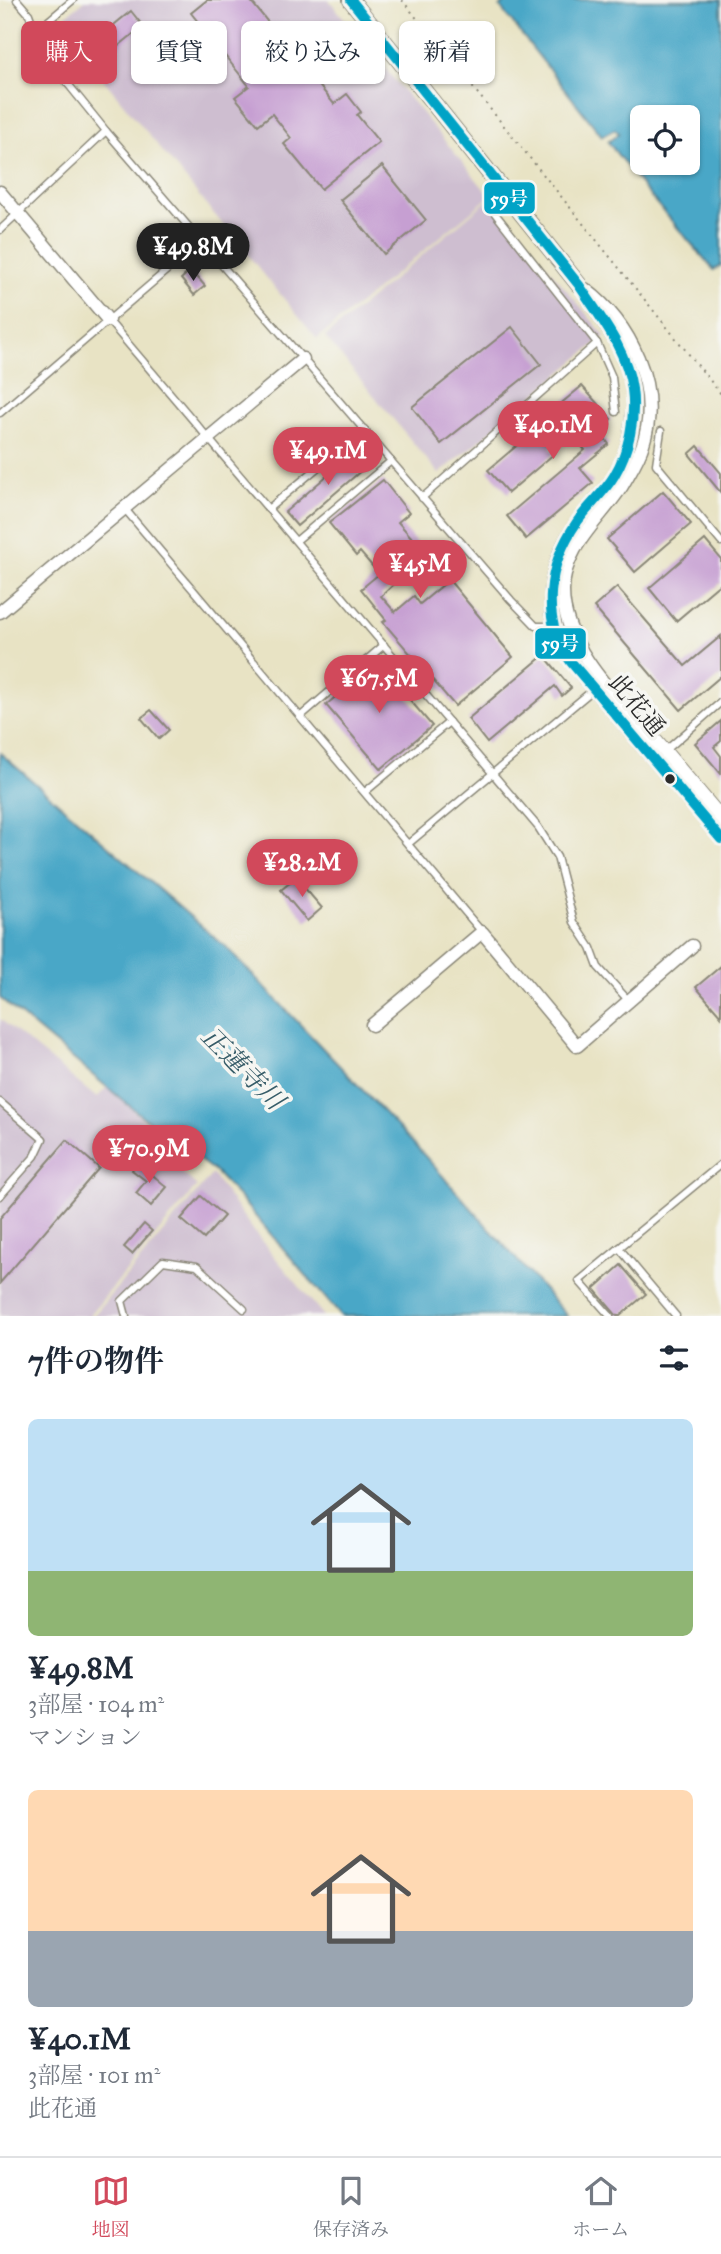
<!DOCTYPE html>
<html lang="ja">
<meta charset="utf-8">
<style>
:root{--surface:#fff;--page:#f6f6f7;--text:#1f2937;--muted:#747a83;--line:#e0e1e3;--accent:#d1495b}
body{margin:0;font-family:"IM FELL Great Primer","Noto Serif JP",serif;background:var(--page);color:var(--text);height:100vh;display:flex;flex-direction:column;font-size:26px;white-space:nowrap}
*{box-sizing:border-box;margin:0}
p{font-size:23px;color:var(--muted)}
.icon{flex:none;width:38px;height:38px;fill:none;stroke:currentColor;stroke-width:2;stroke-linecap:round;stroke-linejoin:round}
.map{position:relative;height:1316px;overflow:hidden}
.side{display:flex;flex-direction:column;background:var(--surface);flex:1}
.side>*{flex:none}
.hud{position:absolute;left:21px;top:21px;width:679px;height:63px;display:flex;gap:14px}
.controls{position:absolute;left:630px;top:105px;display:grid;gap:14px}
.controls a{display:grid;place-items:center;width:70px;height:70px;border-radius:10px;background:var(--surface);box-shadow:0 2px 5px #0004;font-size:35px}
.price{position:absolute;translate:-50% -60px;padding:0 16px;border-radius:24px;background:var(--accent);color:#fff;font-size:23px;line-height:46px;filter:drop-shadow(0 2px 4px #0008)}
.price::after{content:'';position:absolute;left:50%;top:42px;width:21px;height:16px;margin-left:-10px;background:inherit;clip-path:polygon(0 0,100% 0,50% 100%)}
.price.on{background:#222;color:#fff}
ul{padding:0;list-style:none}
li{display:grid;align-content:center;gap:14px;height:371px;padding:0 28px}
li span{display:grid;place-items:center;height:217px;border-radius:10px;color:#555}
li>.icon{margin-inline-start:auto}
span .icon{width:126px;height:126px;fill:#fffc;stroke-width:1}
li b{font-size:30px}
h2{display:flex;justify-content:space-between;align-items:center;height:84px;padding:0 28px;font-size:30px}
.tag{padding:0 24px;border-radius:10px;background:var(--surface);box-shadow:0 2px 5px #0004;font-size:24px;line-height:63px}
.tag.on{background:var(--accent);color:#fff}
.tab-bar{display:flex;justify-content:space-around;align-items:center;height:98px;border-top:2px solid var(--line);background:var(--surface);font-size:19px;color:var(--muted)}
.tab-bar a{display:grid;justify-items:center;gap:4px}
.tab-bar .on{color:var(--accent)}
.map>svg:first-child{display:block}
</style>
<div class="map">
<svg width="721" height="1316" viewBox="0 0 721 1316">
<rect width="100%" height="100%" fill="#f6f6f2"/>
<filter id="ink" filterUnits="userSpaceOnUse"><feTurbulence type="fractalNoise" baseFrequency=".0143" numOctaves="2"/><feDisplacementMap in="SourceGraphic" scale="14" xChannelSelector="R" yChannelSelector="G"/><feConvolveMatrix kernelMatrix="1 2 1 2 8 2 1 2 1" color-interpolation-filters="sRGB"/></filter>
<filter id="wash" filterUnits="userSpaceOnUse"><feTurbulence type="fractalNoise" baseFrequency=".00686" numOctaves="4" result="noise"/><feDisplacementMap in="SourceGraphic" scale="28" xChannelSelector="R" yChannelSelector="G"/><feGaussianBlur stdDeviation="1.57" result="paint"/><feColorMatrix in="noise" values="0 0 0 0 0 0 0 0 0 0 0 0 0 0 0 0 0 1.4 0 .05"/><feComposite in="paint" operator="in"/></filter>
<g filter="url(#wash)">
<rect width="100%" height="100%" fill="#e8e3c4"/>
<g fill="#cebed0">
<polygon points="85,0 329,0 490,196 317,339 57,23"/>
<polygon points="490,198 605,336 439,474 325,337"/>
<polygon points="0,1019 97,1098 107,1087 145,1121 137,1132 197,1186 89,1316 0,1316"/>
<polygon points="212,1174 259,1238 324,1316 93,1316"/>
</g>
<g fill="#48a7c7" stroke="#3a6979" stroke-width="2" fill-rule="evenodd">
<path d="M508 0H721V266L714 270 645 190 608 142 619 133 615 129 602 136 500 7ZM688 117V163H642V117Z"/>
<polygon points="0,753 228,949 416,1146 567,1316 341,1316 239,1197 214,1171 143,1117 0,998"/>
</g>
<g id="blocks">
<g fill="#c69fd2">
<polygon points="207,0 250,0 334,104 347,94 361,112 357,115 379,142 321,189 284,144 291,138 272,114 258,125 235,97 249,86 191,13"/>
<polygon points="131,11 143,26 116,48 104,33"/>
<polygon points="382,166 426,220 384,254 340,200"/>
<polygon points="191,270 205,286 194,295 181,279"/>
<polygon points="512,327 541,364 441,444 412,407"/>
<polygon points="582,386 611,419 598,430 609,444 580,468 593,483 526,539 507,516 585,450 569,431 550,448 555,453 508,493 488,470 554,414 552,411"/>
<polygon points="698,446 721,473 721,493 689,454"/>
<polygon points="359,448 370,463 297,526 285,512"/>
<polygon points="383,480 409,513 398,522 427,555 381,596 395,612 414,596 420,604 449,580 513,657 455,706 383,622 386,620 361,589 379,574 360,552 356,556 329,523"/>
<polygon points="663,491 691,524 635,572 607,539"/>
<polygon points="705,540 721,559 721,583 676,621 649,588"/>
<polygon points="617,587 685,666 721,636 721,676 681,710 594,607"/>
<polygon points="544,655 571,688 562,696 555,686 487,743 468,719"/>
<polygon points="377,661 432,726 381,769 326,705"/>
<polygon points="151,710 169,730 159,739 141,718"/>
<polygon points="721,721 721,741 714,747 721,756 721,774 695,743"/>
<polygon points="296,878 322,908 307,921 281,890"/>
<polygon points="721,966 721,1016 696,987"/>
<polygon points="67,1140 99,1168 0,1283 0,1218"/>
<polygon points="137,1162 167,1187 151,1206 136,1193 146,1181 132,1170"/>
<polygon points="201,1196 224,1216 204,1239 181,1219"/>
<polygon points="144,1224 152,1231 132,1254 124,1247"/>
<polygon points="621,1265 646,1294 620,1316 617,1316 594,1289"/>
</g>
</g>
</g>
<g filter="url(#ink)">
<use href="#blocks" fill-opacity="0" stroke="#8a8778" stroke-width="2"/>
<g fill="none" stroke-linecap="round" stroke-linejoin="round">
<g stroke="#8a8778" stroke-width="9">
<g id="service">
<polyline points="17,0 29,14 43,53 106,131 511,600 536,626 553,626"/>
<polyline points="35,32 73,0"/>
<polyline points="490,207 597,343 612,377 616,412"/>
<polyline points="0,230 106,131"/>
<polyline points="108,320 538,827 557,857 574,922 591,948 598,967 628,1000"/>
<polyline points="0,413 201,241"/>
<polyline points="661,431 656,464 721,542"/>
<polyline points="422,498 597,343"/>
<polyline points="124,508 482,932"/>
<polyline points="268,509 364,429"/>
<polyline points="296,541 391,461"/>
<polyline points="301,716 384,645"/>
<polyline points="664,752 721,702"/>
<polyline points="365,792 449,722"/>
<polyline points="408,844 594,689"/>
<polyline points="0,1102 43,1139 35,1156 0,1196"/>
<polyline points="619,1248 676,1316"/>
<polyline points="126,1316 122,1301 163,1261 197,1266 244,1309"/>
<polyline points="610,1316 579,1281 721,1164"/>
</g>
</g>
<g stroke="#8a8778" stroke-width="15">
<g id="minor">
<polyline points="0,192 108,320"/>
<path d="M579 285C598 316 628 351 632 389 635 418 629 450 614 476 604 492 588 506 577 522 550 559 540 611 564 652 570 661 577 669 584 678L721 839"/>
<path d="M585 289C630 323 662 387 643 444 639 458 629 473 622 486 600 520 563 547 563 591 563 649 620 701 655 742"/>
<polyline points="0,612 303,359"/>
<polyline points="372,1025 482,932 577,1046 692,946"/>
</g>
</g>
<g stroke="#8a8778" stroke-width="18">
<g id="tertiary">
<polyline points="351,0 579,285"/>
<polyline points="655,742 721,820"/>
</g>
</g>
<polyline stroke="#8a8778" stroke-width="2" stroke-dasharray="2 5" stroke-linecap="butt" points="402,0 721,394"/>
<use href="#service" stroke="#fff" stroke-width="6"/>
<use href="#minor" stroke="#fff" stroke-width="12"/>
<use href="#tertiary" stroke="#fff" stroke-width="16"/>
<g stroke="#f6f6f2" stroke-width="16">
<path id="bus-1" d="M351 0 579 285C600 317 627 350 632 389 636 418 629 451 614 476 604 493 588 506 577 522 548 564 539 619 571 662L721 839"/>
</g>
<use href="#bus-1" stroke="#02a3c6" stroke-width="10"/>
</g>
</g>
<circle fill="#2b2b2b" stroke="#f6f6f2" stroke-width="2.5" cx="670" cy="779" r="6"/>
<g text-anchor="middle" stroke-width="7" stroke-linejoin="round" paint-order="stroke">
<g font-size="24" fill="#2b2b2b" stroke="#f6f6f2">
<text transform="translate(637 705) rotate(50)" y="8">此花通</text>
</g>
<g font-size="26" font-style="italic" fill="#375d69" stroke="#f6f6f2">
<text transform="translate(243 1068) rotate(45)" y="9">正蓮寺川</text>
</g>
</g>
<g stroke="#f6f6f2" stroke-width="2.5">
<rect x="483" y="181" width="53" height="34" rx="7" fill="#02a3c6"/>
<rect x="534" y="627" width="53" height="33" rx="7" fill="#02a3c6"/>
</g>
<g font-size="19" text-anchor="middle" font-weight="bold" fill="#fff">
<text x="509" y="205">59号</text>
<text x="560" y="650">59号</text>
</g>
</svg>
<div class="controls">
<a><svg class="icon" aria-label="locate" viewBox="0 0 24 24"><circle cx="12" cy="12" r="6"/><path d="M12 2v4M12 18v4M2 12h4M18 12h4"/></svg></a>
</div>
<b class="price on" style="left:193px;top:283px">¥49.8M</b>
<b class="price" style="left:553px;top:461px">¥40.1M</b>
<b class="price" style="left:328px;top:487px">¥49.1M</b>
<b class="price" style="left:420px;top:600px">¥45M</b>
<b class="price" style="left:379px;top:715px">¥67.5M</b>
<b class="price" style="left:302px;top:899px">¥28.2M</b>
<b class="price" style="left:149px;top:1185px">¥70.9M</b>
<div class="hud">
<a class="tag on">購入</a>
<a class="tag">賃貸</a>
<a class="tag">絞り込み</a>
<a class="tag">新着</a>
</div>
</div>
<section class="side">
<h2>7件の物件<svg class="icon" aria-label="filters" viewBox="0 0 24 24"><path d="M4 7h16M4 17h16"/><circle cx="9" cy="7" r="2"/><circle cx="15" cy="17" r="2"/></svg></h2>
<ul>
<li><span style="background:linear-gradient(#bfe0f5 70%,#8fb573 0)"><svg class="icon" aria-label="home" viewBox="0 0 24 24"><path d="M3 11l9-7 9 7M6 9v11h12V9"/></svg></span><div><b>¥49.8M</b><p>3部屋 · 104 m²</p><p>マンション</p></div></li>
<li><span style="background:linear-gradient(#ffd9b3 65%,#9aa5b1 0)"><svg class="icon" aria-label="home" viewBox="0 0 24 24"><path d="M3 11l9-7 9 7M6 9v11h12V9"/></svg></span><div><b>¥40.1M</b><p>3部屋 · 101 m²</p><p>此花通</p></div></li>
</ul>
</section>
<nav class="tab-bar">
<a class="on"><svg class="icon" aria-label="map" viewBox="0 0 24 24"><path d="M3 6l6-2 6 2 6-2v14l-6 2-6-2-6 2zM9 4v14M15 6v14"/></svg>地図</a>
<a><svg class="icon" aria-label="saved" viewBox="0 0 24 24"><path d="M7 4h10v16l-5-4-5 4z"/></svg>保存済み</a>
<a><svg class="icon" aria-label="home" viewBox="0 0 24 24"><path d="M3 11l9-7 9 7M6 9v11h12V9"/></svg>ホーム</a>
</nav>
